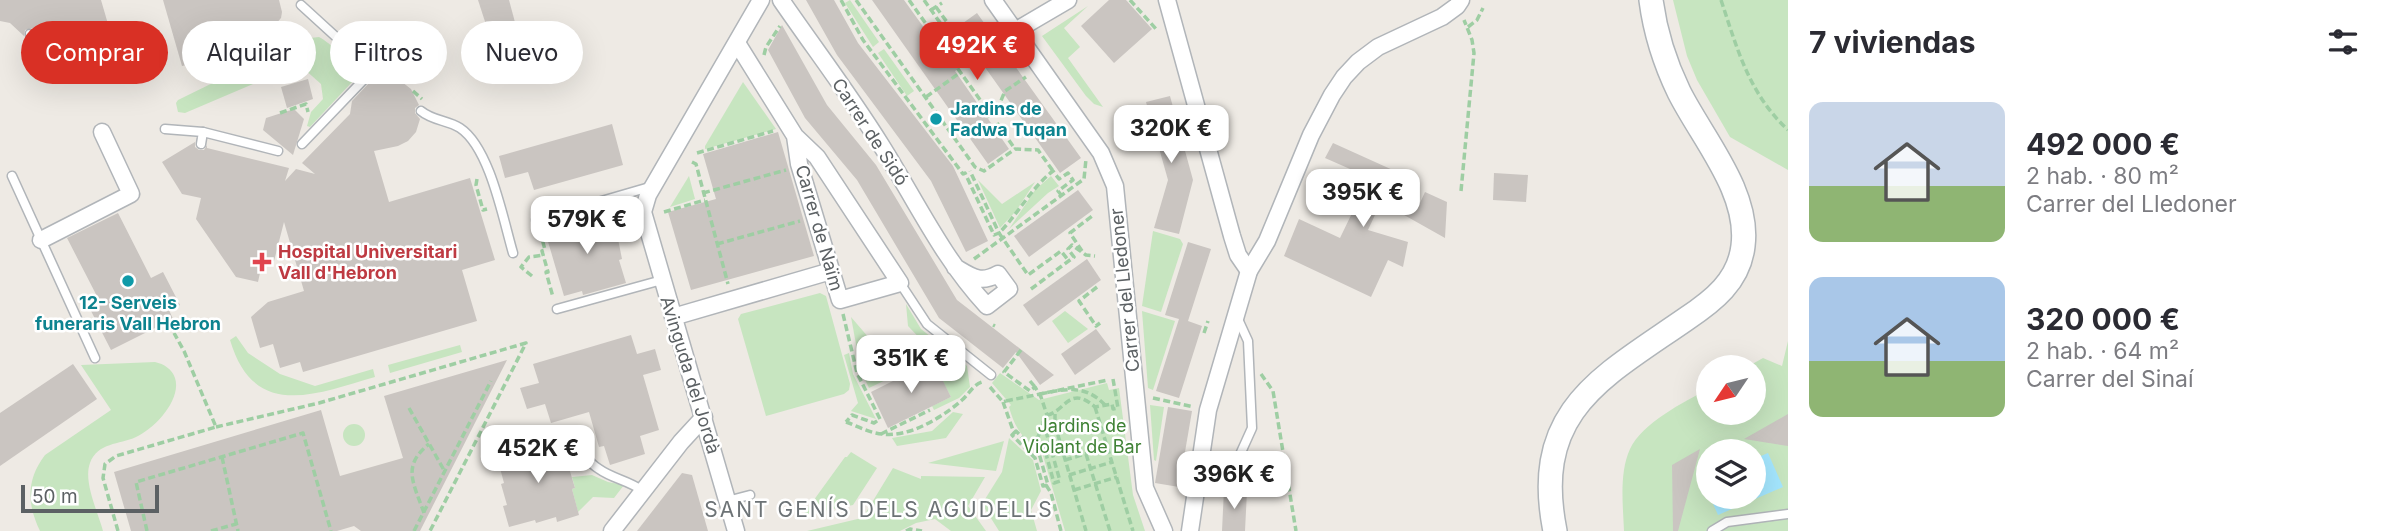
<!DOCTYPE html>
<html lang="es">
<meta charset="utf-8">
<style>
:root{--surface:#fff;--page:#f7f7f7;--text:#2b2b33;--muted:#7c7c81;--accent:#d93025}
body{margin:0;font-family:Inter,sans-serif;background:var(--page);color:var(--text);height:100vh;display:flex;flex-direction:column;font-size:26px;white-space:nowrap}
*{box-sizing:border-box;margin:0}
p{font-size:23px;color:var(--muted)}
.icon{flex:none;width:38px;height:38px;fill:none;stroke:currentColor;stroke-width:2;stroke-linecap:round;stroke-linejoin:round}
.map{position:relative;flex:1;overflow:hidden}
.drawer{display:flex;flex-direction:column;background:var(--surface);width:595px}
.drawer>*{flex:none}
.guide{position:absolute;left:21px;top:21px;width:665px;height:63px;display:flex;gap:14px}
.needle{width:46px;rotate:235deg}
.controls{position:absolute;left:1696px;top:355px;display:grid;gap:14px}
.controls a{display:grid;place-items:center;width:70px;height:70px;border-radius:50%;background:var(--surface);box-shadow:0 7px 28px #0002;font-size:35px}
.scale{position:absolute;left:21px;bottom:18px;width:138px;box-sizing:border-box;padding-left:7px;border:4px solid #5c6164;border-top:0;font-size:19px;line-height:24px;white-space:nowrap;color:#5c6164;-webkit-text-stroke:5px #fff;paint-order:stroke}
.price{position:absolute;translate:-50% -60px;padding:0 16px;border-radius:14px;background:#fff;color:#222;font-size:23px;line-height:46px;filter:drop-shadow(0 2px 4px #0008)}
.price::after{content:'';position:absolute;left:50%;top:42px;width:21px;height:16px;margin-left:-10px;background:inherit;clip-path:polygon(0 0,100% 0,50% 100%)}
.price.current{background:var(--accent);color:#fff}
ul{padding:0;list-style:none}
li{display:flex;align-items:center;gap:21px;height:175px;padding:0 21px}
li span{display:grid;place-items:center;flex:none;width:196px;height:140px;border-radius:14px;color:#555}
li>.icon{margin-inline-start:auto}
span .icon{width:84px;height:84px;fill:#fffc;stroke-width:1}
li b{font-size:30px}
h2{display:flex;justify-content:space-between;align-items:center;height:84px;padding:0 21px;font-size:30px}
.chip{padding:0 24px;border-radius:32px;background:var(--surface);box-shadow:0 7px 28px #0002;font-size:24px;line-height:63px}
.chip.current{background:var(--accent);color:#fff}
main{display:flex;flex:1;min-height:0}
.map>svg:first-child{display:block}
</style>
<main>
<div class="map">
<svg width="1788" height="531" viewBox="0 0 1788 531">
<rect width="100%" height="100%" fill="#eeeae4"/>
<g fill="#c7e5c0" fill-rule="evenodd">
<polygon points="850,0 879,42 873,47 845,3"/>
<polygon points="1673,0 1788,0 1788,170 1730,137 1697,80 1687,56"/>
<polygon points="1088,6 1064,28 1080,47 1068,58 1103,107 1094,104 1086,96 1042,36"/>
<path d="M319 37C331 43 357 68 353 81L310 127 307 126 311 112 323 99 321 84 303 68 274 75 185 113 178 112 176 103 178 100 302 39Z"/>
<polygon points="884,49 914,91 907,96 878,53"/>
<polygon points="743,82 776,129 705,149 705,146"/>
<polygon points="689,176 695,199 670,207"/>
<polygon points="1051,176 1059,186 1048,193 1009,229 1035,190"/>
<polygon points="978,180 1002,204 1035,182 1016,211 1000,228"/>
<polygon points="1153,231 1180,239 1183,244 1161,312 1142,306"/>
<polygon points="820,293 826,296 850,384 849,390 844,394 766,416 738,319 741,314"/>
<polygon points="906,304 921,329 941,345 931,350 908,326"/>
<polygon points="1065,311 1088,329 1068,343 1052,321"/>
<polygon points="1142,311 1175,321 1153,390 1148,388"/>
<polygon points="851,317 869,338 894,376 869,388 861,371"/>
<path d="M236 336 248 353 280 374 315 386 373 369 375 377C316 394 254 421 230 340Z"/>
<path d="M1788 341V531H1624C1623 505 1619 473 1630 449 1642 423 1684 402 1708 389V413H1754V368L1747 367 1763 358 1782 366ZM1708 452H1754V497H1708Z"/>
<polygon points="460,345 462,352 390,373 388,365"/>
<polygon points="947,350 967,366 970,387 959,398 934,410 932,406 951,397 942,380 946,378 935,355"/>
<polygon points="849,353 853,374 876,419 851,411 858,403 844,355"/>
<path d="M155 362C164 364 172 369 175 378 182 400 154 429 136 437 119 445 98 442 90 463 83 482 98 512 103 531H40C27 504 26 480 45 455L111 410 81 365Z"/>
<path d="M1000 373 1039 400 1107 383 1109 390 1119 388 1133 495 1145 531H1065L1041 449C1022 441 1014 425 1009 407L1011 405 992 383Z"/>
<polygon points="1150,405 1164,407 1156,461 1154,460"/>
<polygon points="953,412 963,414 946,438 897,446 892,438 932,431"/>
<circle cx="354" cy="435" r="11"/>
<polygon points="1009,438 1033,460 1041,491 1031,510 1037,531 999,531 982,504 1002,472"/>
<polygon points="1004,441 996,471 928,463"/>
<polygon points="851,452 877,468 853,505 803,515 845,457 847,457"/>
<polygon points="893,468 921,479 921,476 985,477 968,506 986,531 951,531 935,519 916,523 900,531 807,531 866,517 865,514"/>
<polygon points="592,475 608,482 624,485 614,498 593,497 578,512 572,489 575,488 572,477"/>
</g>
<polygon fill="#a4e6fe" points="1768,453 1783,487 1718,515 1710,497 1754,497 1754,459"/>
<g fill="#cac5c1">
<polygon points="0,0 101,0 115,48 105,51 113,77 85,58 82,64 54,54 46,48 33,28 25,30 24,36 10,23 0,21"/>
<polygon points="163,0 279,0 282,12 281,18 275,25 215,58 182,66"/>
<polygon points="478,0 509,0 516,26 489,34"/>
<polygon points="806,0 834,0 858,43 953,166 988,241 966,252 931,181 837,55"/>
<polygon points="872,0 904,0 935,43 977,13 1081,158 1060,173 977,56 955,71 1009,149 988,164"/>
<polygon points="1109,0 1126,0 1152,29 1114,63 1081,26"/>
<polygon points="782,25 827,105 876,165 957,300 1054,375 1040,385 1016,352 1003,368 939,318 857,180 805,118 768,50"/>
<polygon points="387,78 402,82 411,89 419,105 415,108 415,113 420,119 416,132 408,141 398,146 374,151 389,202 470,178 495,260 462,270 477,321 303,372 300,362 280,368 273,344 260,348 251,317 268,302 304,291 284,222 274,261 263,259 258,282 236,277 196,219 201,198 182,194 162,162 195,142 195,147 199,150 204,150 207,145 207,148 289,168 285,181 296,169 315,174 302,163 350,114 352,101 371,81 382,84"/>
<polygon points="308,79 313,99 287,108 281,87"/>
<polygon points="1170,96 1193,180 1179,234 1154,228 1168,180 1146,102"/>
<polygon points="294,109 304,119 293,155 263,130 266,118"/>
<polygon points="612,124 623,165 534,190 528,172 505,178 499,156"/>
<polygon points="778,132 814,256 691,290 668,212 716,199 703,154"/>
<polygon points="1333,143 1395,171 1387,187 1420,203 1425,192 1447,202 1445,238 1381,202 1368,230 1408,242 1403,267 1388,260 1371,297 1284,256 1299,219 1340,238 1354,209 1351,207 1366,176 1325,158"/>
<polygon points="1494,173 1528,175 1526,202 1493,200"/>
<polygon points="1078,190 1093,210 1029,257 1014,236"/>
<polygon points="118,213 151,278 163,272 180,305 169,310 173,319 111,350 90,309 101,304 67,238"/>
<polygon points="614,216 621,238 618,239 622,259 619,260 626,283 583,295 582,291 564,296 544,228 565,222 567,226 587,220 589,224"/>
<polygon points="1188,242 1211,249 1188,321 1202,326 1179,398 1156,391 1179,319 1165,315"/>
<polygon points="1087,259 1101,280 1038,326 1023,305"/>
<polygon points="1096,329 1111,349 1075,375 1061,354"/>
<polygon points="631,335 637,354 655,349 661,370 643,375 659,430 640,436 645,454 610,465 604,446 599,447 589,412 551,423 545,404 527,409 520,388 539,383 533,364"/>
<polygon points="507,360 420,531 361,531 354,526 337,531 131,531 114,472 321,410 340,476 403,458 384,396"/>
<polygon points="933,361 951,397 888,428 871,392"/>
<polygon points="73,364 97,399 0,466 0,413"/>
<polygon points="1168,407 1192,411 1179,487 1155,483"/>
<polygon points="1788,414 1788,446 1744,439"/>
<polygon points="561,443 569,449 574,467 569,468 575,488 572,489 579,515 557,522 556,517 536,523 535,520 509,527 503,506 507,505 501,484 504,483 497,457 519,451 520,455"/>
<polygon points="1700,449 1678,531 1673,531 1672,465"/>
<polygon points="1246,458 1275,459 1274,487 1243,486"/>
<polygon points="682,473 692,475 708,531 637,531"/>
<polygon points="1224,489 1236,493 1247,491 1245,531 1222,531"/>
</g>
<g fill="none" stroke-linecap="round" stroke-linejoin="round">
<g stroke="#b1b5b9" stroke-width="11">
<g id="lane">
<polyline points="301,5 381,78"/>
<polyline points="30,34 34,53"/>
<path d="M421 111C433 121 448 120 460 128 490 148 503 219 513 253"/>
<polyline points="165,129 203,132 201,144"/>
<polyline points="203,132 278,151"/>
<polyline points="302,144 372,71"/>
<polyline points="12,176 95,358"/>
<polyline points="536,220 653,186"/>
<polyline points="900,283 927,324 991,375"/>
<polyline points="557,309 662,280"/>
<path d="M492 446C514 439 552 423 571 442 581 451 587 462 599 469 613 479 628 480 643 491"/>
<polyline points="1236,486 1238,459 1252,428 1248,341 1237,317"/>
<polyline points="727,501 750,495"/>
<polyline points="1712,531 1727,522 1788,514"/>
</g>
</g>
<g stroke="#b1b5b9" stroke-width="19">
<g id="street">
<path d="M781 0C814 48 850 95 881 145 915 199 943 259 987 306L1009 289 998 274C980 284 972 277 955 267"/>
<polyline points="993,0 1101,153 1115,186 1145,488 1164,531"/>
<polyline points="1167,0 1232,236 1238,255 1249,271"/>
<polyline points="1015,31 1068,0"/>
<polyline points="737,43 795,136 817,157 900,283 840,300 799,164 795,136"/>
<polyline points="41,240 131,194 102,132"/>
<polyline points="673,317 831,271"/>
<polyline points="612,531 681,442 704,417"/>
<polyline points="736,531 643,212 648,195 761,0"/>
<polyline points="1190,531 1208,410 1249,271 1267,241 1311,135 1332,95 1344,77 1358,62 1378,47 1442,17 1457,6 1461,0"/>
</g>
</g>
<g stroke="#b0b5b9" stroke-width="26">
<path id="secondary" d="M1555 531C1531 411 1601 378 1686 319 1713 301 1739 281 1743 246 1750 192 1702 138 1679 92 1665 63 1655 31 1651 0"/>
</g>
<g stroke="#9ecea3" stroke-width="3.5" stroke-dasharray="7 3.5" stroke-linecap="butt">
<polyline points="841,0 863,40 963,174 965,173 994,235 999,233 970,171"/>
<polyline points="856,0 975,167 984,171 1015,149 1038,150 1053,171"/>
<polyline points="909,0 983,104"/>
<polyline points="1130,0 1156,29"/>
<path d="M1721 0C1737 48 1749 94 1788 130"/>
<polyline points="936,7 960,40 945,50"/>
<polyline points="931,10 942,3"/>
<polyline points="1468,27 1477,20 1483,8"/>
<polyline points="764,55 766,47 780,26"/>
<polyline points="413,91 422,99"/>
<polyline points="926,97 961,72"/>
<polyline points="997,110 1005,91 1026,77"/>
<polyline points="280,113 306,104 308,112"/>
<polyline points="997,123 1015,149"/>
<polyline points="697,153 773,131"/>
<polyline points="692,162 696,164 728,284"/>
<polyline points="477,179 476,185 483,210 487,209"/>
<polyline points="1461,191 1474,53 1472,40 1464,20"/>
<polyline points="703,193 786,170"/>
<path d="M1062 196 1058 191 1073 180 1068 173 1059 179 1053 171C1031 188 1019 213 999 233L1028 275 1061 251 1069 261"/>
<polyline points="664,212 705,200"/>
<polyline points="540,231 545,250 542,251 548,272 546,272 553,297"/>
<polyline points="717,244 800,221"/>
<polyline points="1082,251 1070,233 1092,216"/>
<polyline points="974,259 1084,179 1086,159"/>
<polyline points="532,276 521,267 529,257 544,255"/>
<polyline points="1097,287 1079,301 1096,326 1100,323"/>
<polyline points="1031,289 1074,257 1068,249 1072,245 1086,255 1095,256"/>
<polyline points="843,314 857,373 880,419 874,423 852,415 846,422"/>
<polyline points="993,325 995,326"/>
<polyline points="1204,333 1208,321"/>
<polyline points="1021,350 1004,372 1030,391 1035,387 1041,397 1047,415 1033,449"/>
<polyline points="1261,374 1273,391 1296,531"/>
<polyline points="1113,379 1118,408"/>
<polyline points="1030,381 1035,387"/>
<polyline points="990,387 1003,402 1006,401"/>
<path d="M1040 394C1066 389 1085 384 1105 405"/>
<polyline points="1153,398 1194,407"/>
<polyline points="1003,402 1014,433 1012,435 1035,458 1043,486 1048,485 1038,450 1040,444 1043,443 1054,483 1060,481 1043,421"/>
<polyline points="1095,407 1133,531"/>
<polyline points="409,408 445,472"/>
<polyline points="1055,414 1055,425 1086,531"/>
<path d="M1047 415C1065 412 1069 384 1095 407L1112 404 1113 409 1118 408"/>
<path d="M846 422C857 426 870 433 882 434 909 438 943 417 962 400 969 394 973 385 982 382"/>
<polyline points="216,427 319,403 526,343 430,531"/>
<polyline points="1014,433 1016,431 1034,449"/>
<polyline points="881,434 930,410"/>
<polyline points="1086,454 1110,531"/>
<polyline points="222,457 238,531"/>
<polyline points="1065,460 1108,447"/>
<polyline points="1069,475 1112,462"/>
<polyline points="1046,485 1051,493 1061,531"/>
<polyline points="1074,490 1117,477"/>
<path d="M424 513C414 484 401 466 429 444"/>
<polyline points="118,531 103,478 105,464 116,456 216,427 184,351 174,333"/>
<polyline points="147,531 136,482 303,433 331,531"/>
<polyline points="211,531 236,524"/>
<polyline points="414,531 491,381"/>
<polyline points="906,531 910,529 922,531"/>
</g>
<use href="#lane" stroke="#fff" stroke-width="8"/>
<use href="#street" stroke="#fff" stroke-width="16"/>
<use href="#secondary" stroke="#fff" stroke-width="23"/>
<g stroke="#9ecea3" stroke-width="3.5" stroke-dasharray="7 3.5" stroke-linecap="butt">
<polyline points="924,0 953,41 939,50"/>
<polyline points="987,117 997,110"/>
<polyline points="1006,401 1108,380"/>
</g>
</g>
<g fill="#0f9aa8" stroke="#fff" stroke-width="2.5">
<circle cx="936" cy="119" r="7"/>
<circle cx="128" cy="281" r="7"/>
</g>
<path fill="#e0444e" stroke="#fff" stroke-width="2.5" d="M258.5 251.5h7v7h7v7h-7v7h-7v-7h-7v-7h7z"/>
<g text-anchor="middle" stroke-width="5" stroke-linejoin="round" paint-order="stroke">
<g font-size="18" font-weight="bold" fill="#0d838f" stroke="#fff" text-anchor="start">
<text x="950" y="115">Jardins de<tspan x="950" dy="21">Fadwa Tuqan</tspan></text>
<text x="128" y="309" text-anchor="middle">12- Serveis<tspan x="128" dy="21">funeraris Vall Hebron</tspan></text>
</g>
<g font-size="18" fill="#5c6164" stroke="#fff">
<text transform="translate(870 132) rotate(57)" y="6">Carrer de Sidó</text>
<text transform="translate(819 228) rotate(74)" y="6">Carrer de Naïm</text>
<text transform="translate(1125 290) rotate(-96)" y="6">Carrer del Lledoner</text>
<text transform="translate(690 375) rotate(73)" y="6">Avinguda del Jordà</text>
</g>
<g font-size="18" font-weight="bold" fill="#be3a42" stroke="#fff" text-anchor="start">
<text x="278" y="258">Hospital Universitari<tspan x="278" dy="21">Vall d'Hebron</tspan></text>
</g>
<g font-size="18" fill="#3f8235" stroke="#fff">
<text x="1082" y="432">Jardins de<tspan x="1082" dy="21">Violant de Bar</tspan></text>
</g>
<g font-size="21" letter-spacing="2" fill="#6d7376" stroke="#fff">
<text x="879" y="517">SANT GENÍS DELS AGUDELLS</text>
</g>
</g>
</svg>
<div class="controls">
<a><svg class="needle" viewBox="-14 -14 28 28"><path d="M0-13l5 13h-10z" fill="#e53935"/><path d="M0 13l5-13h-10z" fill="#7c7c81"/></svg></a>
<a><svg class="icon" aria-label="layers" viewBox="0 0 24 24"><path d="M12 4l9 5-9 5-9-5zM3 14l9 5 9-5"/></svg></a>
</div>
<div class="scale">50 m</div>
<b class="price current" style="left:977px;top:82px">492K €</b>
<b class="price" style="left:1171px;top:165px">320K €</b>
<b class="price" style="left:1363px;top:229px">395K €</b>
<b class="price" style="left:587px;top:256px">579K €</b>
<b class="price" style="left:911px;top:395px">351K €</b>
<b class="price" style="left:538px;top:485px">452K €</b>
<b class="price" style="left:1234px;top:511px">396K €</b>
<div class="guide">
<a class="chip current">Comprar</a>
<a class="chip">Alquilar</a>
<a class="chip">Filtros</a>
<a class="chip">Nuevo</a>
</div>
</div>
<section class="drawer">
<h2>7 viviendas<svg class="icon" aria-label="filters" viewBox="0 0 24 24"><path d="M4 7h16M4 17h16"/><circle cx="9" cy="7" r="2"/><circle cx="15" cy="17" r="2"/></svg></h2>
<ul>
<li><span style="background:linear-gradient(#c9d6e8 60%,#8fb573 0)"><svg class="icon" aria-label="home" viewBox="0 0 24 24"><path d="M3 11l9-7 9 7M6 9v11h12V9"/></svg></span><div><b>492 000 €</b><p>2 hab. · 80 m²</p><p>Carrer del Lledoner</p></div></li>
<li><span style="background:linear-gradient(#a9c7e8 60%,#8fb573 0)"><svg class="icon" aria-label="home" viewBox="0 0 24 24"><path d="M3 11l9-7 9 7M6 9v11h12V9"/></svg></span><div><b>320 000 €</b><p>2 hab. · 64 m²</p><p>Carrer del Sinaí</p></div></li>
</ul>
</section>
</main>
